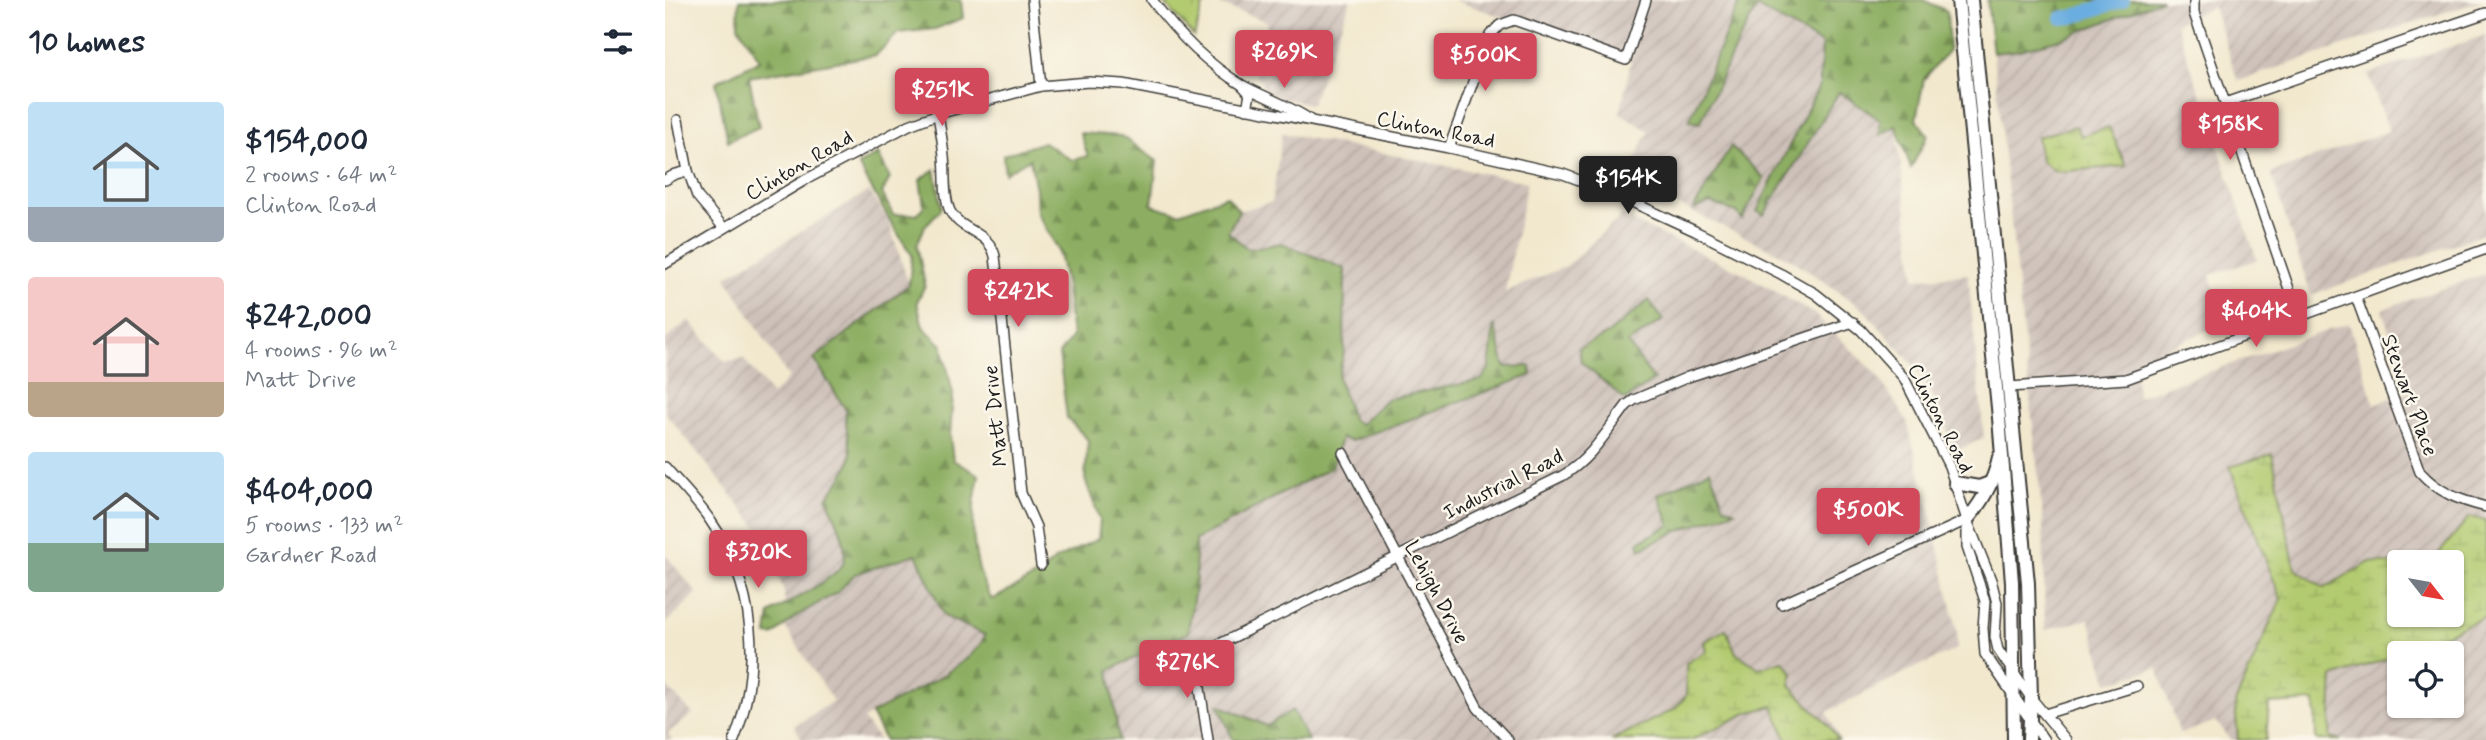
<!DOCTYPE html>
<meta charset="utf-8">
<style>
:root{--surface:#fff;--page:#f2f2f3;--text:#1f2937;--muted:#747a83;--accent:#d1495b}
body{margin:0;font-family:Mynerve,sans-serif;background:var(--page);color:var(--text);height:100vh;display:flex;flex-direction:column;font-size:26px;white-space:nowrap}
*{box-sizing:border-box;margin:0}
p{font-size:23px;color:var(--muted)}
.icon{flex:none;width:38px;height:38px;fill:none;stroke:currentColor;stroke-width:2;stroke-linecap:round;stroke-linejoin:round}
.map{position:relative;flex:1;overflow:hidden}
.drawer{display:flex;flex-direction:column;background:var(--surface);width:665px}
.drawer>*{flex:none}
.needle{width:46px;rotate:121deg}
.tools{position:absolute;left:1722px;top:550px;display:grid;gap:14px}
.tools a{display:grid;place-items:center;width:77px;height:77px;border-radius:7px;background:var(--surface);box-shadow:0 2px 5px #0004;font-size:35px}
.price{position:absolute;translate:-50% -60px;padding:0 16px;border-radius:7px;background:var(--accent);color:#fff;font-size:23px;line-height:46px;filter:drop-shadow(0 2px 4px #0008)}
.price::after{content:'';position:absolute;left:50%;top:42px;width:21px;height:16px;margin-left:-10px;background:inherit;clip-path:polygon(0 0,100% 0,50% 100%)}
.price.current{background:#222;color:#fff}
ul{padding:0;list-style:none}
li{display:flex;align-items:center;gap:21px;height:175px;padding:0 28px}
li span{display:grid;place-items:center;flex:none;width:196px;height:140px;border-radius:7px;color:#555}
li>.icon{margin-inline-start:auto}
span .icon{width:84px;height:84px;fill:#fffc;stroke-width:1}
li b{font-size:30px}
h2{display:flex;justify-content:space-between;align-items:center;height:84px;padding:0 28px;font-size:30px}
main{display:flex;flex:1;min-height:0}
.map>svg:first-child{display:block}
</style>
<main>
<section class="drawer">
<h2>10 homes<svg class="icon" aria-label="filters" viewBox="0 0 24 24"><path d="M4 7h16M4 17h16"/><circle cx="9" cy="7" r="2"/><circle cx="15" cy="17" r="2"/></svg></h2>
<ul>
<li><span style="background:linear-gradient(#bfe0f5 75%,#9aa5b1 0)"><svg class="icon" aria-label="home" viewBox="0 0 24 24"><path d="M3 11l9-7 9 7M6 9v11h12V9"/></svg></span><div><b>$154,000</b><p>2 rooms · 64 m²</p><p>Clinton Road</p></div></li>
<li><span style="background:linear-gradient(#f6c9c9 75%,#b9a48a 0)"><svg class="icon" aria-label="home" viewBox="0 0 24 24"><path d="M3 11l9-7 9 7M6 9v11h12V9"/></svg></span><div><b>$242,000</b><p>4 rooms · 96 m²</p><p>Matt Drive</p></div></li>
<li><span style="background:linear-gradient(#bfe0f5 65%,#7fa58c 0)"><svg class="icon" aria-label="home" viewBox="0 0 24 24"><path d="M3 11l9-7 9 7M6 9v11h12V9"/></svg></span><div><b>$404,000</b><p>5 rooms · 133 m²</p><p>Gardner Road</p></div></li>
</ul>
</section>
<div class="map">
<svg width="1821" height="740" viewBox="0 0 1821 740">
<defs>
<pattern id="industrial-furrows" width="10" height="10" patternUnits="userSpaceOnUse" patternTransform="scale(1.75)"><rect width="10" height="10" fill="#cec1b9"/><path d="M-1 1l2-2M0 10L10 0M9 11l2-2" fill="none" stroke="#b0a59e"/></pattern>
<pattern id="forest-firs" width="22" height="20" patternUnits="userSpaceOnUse" patternTransform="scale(1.75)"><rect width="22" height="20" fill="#8dae62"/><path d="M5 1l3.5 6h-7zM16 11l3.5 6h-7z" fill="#728d50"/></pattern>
<pattern id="wetland-marsh" width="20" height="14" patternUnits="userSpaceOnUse" patternTransform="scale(1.75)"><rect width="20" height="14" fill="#b2ca6f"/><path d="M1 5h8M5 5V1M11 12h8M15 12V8" fill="none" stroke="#98ad60"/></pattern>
<pattern id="park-crowns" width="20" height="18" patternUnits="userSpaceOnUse" patternTransform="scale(1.75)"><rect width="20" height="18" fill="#b2ca6f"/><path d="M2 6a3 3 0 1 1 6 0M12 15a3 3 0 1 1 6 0" fill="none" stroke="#98ad60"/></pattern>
</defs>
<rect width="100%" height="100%" fill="#fbf7ec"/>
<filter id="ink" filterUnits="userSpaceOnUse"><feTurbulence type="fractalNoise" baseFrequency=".0143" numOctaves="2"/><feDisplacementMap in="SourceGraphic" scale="14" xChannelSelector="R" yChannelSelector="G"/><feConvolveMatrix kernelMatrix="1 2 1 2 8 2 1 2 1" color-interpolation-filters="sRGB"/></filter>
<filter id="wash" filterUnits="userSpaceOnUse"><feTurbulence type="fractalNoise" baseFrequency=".00686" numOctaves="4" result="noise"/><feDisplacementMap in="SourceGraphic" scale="28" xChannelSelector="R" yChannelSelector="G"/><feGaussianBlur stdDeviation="1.57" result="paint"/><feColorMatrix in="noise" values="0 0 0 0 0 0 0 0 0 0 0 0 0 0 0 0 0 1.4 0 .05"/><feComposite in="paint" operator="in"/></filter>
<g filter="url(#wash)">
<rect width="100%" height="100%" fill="#f2e8ce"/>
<g fill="url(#industrial-furrows)">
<polygon points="543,0 686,0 646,104 601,95 595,79 590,75 603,22"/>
<polygon points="788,0 1083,0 1161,45 1231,126 1250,279 1303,274 1319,438 1289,451 1277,413 1252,369 1196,307 1126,259 960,180 984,131 955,113 966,61"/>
<polygon points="1497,0 1817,0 1573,81 1548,7 1511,23 1592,260 1545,275 1560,322 1470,363 1472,397 1684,323 1709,404 1745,392 1717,309 1821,274 1821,520 1804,517 1770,558 1761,562 1734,562 1734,564 1705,562 1659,589 1630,569 1607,455 1566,467 1616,599 1570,703 1573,740 1566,740 1551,721 1515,734 1492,668 1443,683 1424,619 1380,630 1378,519 1328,53 1355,50 1395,39"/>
<polygon points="1821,35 1821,233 1646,295 1606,173 1724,131 1703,74"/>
<polygon points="617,133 862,182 840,292 900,267 957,216 1082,275 1149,314 1211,373 1242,421 1271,535 1292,631 1292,649 1243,671 1162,712 1175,740 454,740 444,670 523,633 531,580 529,540 667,467 678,430 687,421 673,378 679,353 618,243 583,249 563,232 574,211 607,202"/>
<polygon points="204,191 224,222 244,285 149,358 184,415 279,616 320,635 317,645 300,662 198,719 214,740 137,740 130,726 168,701 121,628 119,591 96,532 0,412 0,340 24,320 60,362 78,358 107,395 124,378 61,277"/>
<polygon points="0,554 32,593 0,624"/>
<polygon points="1821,616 1821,740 1676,740 1665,737 1668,677 1734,654 1734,705 1787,705 1787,653 1739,653"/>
<polygon points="0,685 28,714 3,733 7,740 0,740"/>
</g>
<g fill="url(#forest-firs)" stroke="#54653f" stroke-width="2">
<polygon points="74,0 296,0 298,18 270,29 233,33 211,55 84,77 94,127 63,141 51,82 95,60 73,26"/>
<polygon points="1075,0 1258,0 1282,11 1284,50 1259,79 1251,119 1263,135 1246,168 1231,126 1215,135 1215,120 1174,92 1099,215 1092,211 1155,84 1157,44 1092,7 1072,44 1035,123 1024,121"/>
<polygon points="1322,0 1497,0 1395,39 1355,50 1328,53"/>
<path d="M415 133 456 136 492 161 487 205 514 213 562 196 574 211 563 232 583 249 617 243 680 269 679 353 673 378 688 421 695 424 722 399 816 380 824 369 829 324 840 367 865 366 867 375 686 441 676 438 667 467 530 540 531 580 523 633 444 670 454 740H220L206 714C235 698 311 665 320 635L279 616 251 554 190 574 173 592 133 615 108 636 102 635 105 614C120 604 176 576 179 561 183 540 169 516 162 498 170 487 186 468 186 454 185 438 179 426 181 410L149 359 244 285 247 255C227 227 211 195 193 165L213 154 225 178 217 193 228 215 252 214 259 206 255 180 270 169 277 208 260 226 252 245 260 285 252 302 258 327 277 345 288 394 285 436 288 460 314 475C305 517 305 562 327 600L374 574 391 559 433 539 435 520 420 479 423 440 402 418 394 354 407 337 401 285 393 249 372 213 371 189 365 159 340 173 338 155 379 142 407 160 423 156Z"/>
<polygon points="1066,146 1099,178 1077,220 1072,212 1045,203 1028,210"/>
<polygon points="984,300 998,320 963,343 989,380 960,400 916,362 914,348 943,334"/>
<polygon points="1045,470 1059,506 1070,511 1008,533 975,549 973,542 1005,525 993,495"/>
<polygon points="554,705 602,726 627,710 643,740 568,740"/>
</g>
<g fill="url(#wetland-marsh)" stroke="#677346" stroke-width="2">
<polygon points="1411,126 1416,136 1444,127 1461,166 1392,172 1376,161 1372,137"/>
<polygon points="1607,454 1630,569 1659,588 1705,562 1734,564 1734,614 1787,614 1787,562 1761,562 1770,558 1804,517 1821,520 1821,616 1741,652 1668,677 1665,737 1676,740 1651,740 1650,701 1604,704 1601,740 1573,740 1570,703 1616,599 1565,467"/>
<polygon points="1061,629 1071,653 1094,668 1118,661 1128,672 1125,685 1165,727 1173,740 1122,740 1108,706 1082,713 1026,740 946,740 1010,709 1021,696 1021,663 1041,651 1039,642"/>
</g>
<polygon fill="url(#park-crowns)" stroke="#677346" stroke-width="2" points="497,0 540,0 529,37"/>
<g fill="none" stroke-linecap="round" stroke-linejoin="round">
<polyline stroke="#6bade0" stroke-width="14" points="1397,18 1407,17 1458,0"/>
</g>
</g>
<g filter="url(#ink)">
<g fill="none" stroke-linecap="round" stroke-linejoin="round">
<g stroke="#3c3b37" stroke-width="12">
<g id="minor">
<polyline points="367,0 376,86"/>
<path d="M487 0C511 32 542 64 577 85 599 97 623 105 644 119"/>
<polyline points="1529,0 1529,13 1634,318"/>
<polyline points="578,86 585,94 582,109"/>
<polyline points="1560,103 1821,13"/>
<path d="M273 114C275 128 278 143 279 157 281 174 278 195 285 211 296 232 324 231 330 256L356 493 371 527 376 565"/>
<polyline points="13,120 23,171"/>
<polyline points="784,148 825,35 835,25 849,20 961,60 981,0"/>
<polyline points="0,180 11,174 23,171 32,196 59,228"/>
<polyline points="0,264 140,180 244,125 273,114 376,86 424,82 458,84 784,148 898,174 941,190 1030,231 1116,274 1151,294 1196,330 1239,378 1284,466 1302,520 1326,580 1332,603 1330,637 1333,650 1366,698 1401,740"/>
<path d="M1691 297 1755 472C1774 493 1794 500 1821 507"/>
<polyline points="1345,387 1461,379 1821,249"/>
<polyline points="678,453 813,708 843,740"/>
<path d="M0 467C15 484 32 501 45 520 90 584 98 668 69 740"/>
<polyline points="1302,529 1302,547 1320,601 1318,628 1320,654 1379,740"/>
<polyline points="1117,604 1302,520"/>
<polyline points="1380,714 1472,686"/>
<path d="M543 740 530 656 897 476C925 460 942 431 962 405L969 400 1023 377 1188 322"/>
</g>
</g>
<g stroke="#3c3b37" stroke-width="16">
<g id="highway">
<polyline points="1293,0 1334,418 1347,582 1349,740"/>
<polyline points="1306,0 1363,583 1366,698 1364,740"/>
<polyline points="1290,483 1314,487 1327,482"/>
<path d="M1302 520C1318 501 1329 482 1334 457"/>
</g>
</g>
<use href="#minor" stroke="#fff" stroke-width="9"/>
<use href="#highway" stroke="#fff" stroke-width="12"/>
</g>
</g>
<g text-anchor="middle" stroke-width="5" stroke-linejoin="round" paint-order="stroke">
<g font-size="21" fill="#1c1c1c" stroke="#fbf7ec">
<text transform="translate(771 129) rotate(11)" y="7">Clinton Road</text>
<text transform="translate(134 165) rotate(-30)" y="7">Clinton Road</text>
<text transform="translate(1745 395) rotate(70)" y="7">Stewart Place</text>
<text transform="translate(330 416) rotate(-96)" y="7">Matt Drive</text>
<text transform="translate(1276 418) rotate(63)" y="7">Clinton Road</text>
<text transform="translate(838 484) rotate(-27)" y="7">Industrial Road</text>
<text transform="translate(772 592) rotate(62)" y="7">Lehigh Drive</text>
</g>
</g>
</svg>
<div class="tools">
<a><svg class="needle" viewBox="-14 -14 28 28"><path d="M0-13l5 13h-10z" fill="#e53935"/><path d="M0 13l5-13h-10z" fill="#747a83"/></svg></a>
<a><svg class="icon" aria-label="locate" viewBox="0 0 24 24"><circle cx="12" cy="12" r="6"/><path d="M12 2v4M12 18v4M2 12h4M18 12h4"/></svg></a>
</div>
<b class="price" style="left:619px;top:90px">$269K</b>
<b class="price" style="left:820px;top:93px">$500K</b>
<b class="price" style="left:277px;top:128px">$251K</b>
<b class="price" style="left:1565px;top:162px">$158K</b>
<b class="price current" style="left:963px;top:216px">$154K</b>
<b class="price" style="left:353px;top:329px">$242K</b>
<b class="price" style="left:1591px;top:349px">$404K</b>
<b class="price" style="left:1203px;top:548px">$500K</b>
<b class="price" style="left:93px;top:590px">$320K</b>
<b class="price" style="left:522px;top:700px">$276K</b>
</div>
</main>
